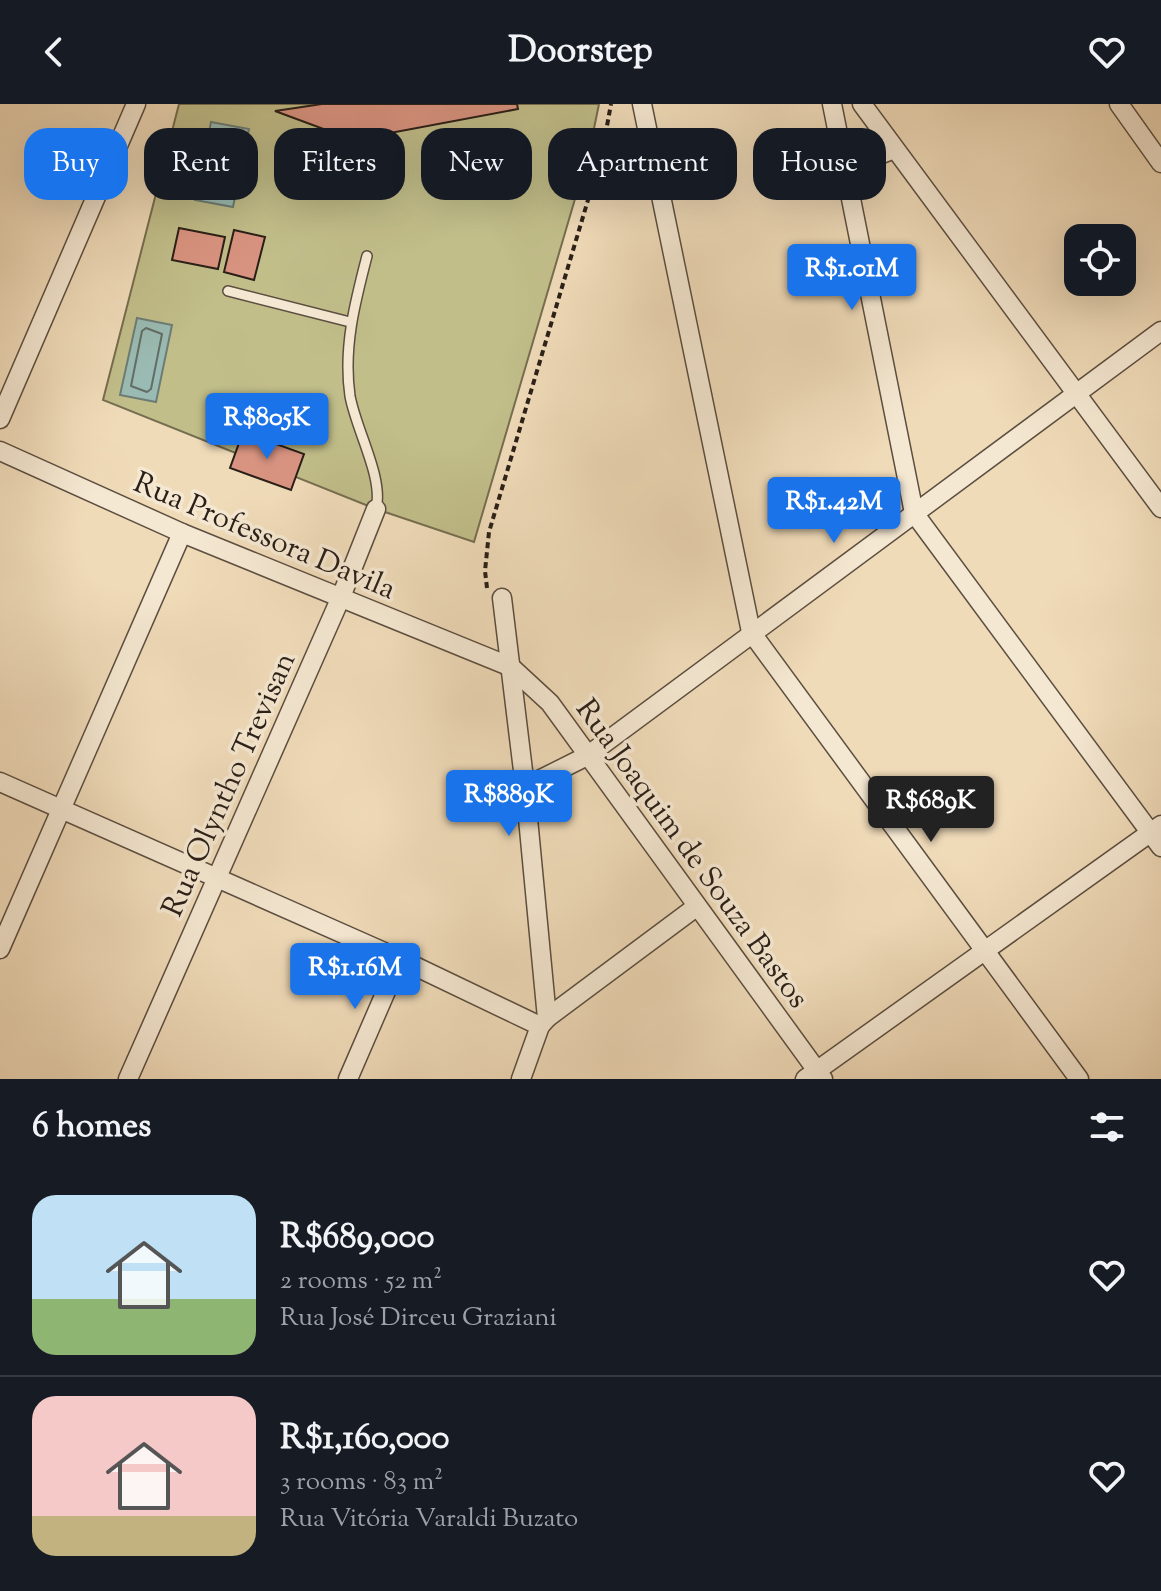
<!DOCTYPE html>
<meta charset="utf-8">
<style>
:root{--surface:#171b24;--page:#242831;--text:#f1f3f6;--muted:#9ea1a6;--line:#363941;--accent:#1a73e8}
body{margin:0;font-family:"Sorts Mill Goudy",serif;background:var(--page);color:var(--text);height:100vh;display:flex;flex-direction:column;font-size:30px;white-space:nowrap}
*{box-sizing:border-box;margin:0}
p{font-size:26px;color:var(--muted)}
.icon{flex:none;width:44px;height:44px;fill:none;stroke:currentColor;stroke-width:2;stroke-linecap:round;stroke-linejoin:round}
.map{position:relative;height:975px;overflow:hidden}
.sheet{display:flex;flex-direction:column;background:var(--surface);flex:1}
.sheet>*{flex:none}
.banner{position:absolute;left:24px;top:24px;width:1114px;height:72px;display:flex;gap:16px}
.controls{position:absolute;left:1064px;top:120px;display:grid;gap:16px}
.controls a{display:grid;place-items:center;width:72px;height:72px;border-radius:16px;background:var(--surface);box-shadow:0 8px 32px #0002;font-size:40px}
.price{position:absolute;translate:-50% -68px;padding:0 18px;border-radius:8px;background:var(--accent);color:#fff;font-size:26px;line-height:52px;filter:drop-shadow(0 2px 4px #0008)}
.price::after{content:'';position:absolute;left:50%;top:48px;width:24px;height:18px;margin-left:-12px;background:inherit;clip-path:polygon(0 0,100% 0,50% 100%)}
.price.active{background:#222;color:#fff}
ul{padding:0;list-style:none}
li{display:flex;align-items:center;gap:24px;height:200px;padding:0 32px}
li+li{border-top:2px solid var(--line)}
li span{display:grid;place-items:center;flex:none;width:224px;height:160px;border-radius:24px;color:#555}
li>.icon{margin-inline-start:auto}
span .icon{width:96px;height:96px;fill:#fffc;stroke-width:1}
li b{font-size:34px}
h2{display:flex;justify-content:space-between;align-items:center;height:96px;padding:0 32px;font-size:34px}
.chip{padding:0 28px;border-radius:24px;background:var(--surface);box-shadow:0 8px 32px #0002;font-size:28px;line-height:72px}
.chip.active{background:var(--accent);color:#fff}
header{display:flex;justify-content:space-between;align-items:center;height:104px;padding:0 32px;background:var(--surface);font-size:36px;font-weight:700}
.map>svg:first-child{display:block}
</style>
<header><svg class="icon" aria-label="back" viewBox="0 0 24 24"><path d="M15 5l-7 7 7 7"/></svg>Doorstep<svg class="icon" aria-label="heart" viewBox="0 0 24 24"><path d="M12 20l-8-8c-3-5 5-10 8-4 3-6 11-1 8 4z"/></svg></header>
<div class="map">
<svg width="1161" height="975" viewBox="0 0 1161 975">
<rect width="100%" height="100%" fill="#f0dbb9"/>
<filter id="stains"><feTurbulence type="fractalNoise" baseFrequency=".0025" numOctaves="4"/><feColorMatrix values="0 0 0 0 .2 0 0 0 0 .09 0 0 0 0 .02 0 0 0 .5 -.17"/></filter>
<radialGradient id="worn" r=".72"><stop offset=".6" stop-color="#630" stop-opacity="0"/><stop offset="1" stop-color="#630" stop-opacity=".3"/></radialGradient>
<polygon fill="#c1be8a" stroke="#766e50" stroke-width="2" points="179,0 599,0 590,44 474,438 376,405 103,296"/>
<g fill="#9abbb3" stroke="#6d7d75" stroke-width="2">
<polygon points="211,18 249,25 233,103 195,96"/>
<polygon points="137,214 172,221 156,298 120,291"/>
</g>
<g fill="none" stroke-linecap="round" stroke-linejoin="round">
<g stroke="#626d65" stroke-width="2">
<polygon points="221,28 238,35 227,90 223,93 206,87 217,31"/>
<polygon points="146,224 162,230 151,285 147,288 131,282 142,227"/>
</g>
</g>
<g fill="#d99481" stroke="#2a1f17" stroke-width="2">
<polygon points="322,0 517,0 518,5 353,36 275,7"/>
<polygon points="179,124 225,133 218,165 172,156"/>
<polygon points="234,126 265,133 254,176 224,168"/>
<polygon points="243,328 304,350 291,386 230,364"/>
</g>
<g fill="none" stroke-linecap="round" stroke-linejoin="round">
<g stroke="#5c4e40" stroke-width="12">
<g id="service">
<path d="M367 152C355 198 343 244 350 292 356 326 384 374 376 405"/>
<polyline points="228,187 350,218"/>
</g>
</g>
<g stroke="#5c4e40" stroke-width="21">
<g id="minor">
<polyline points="642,0 751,528 1079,975"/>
<polyline points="832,0 914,409 1161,743"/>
<polyline points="862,0 1161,404"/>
<polyline points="1119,0 1161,59"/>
<polyline points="845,65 894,45"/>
<polyline points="0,315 136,0"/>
<polyline points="0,347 182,429 511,563 550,599 823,975"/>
<polyline points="502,494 525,683 547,914 540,922 521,975"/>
<polyline points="0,678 400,855 540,922"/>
<polyline points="525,683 587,652 1161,227"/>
<polyline points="0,845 182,429"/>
<polyline points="547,914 696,803"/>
<polyline points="128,975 341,493 376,405"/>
<polyline points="348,975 400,855"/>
<polyline points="805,975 1161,721"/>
</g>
</g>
<polyline stroke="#2a1f17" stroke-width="4" stroke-dasharray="6 4" stroke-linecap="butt" points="487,484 485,467 489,428 602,49 611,0"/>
<use href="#service" stroke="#f5e8d2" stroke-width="9"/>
<use href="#minor" stroke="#f5e8d2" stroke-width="18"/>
</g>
<g text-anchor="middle" stroke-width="7" stroke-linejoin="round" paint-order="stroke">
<g font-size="30" fill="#2a1f17" stroke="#f5e8d2">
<text transform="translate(265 431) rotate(23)" y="10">Rua Professora Davila</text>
<text transform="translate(228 680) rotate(-66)" y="10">Rua Olyntho Trevisan</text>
<text transform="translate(693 749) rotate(54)" y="10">Rua Joaquim de Souza Bastos</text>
</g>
</g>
<rect width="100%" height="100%" filter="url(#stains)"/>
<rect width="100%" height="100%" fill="url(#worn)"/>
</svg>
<div class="controls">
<a><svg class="icon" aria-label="locate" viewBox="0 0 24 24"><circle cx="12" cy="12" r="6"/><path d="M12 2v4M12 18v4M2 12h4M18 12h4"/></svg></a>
</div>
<b class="price" style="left:852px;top:208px">R$1.01M</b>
<b class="price" style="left:267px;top:357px">R$805K</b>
<b class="price" style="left:834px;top:441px">R$1.42M</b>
<b class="price" style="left:509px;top:734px">R$889K</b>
<b class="price active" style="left:931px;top:740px">R$689K</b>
<b class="price" style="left:355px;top:907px">R$1.16M</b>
<div class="banner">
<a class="chip active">Buy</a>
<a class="chip">Rent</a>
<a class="chip">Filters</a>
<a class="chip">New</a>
<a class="chip">Apartment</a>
<a class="chip">House</a>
</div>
</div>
<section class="sheet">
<h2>6 homes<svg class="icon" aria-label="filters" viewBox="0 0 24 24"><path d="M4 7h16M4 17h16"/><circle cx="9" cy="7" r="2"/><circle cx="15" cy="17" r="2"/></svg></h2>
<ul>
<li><span style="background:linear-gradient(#bfe0f5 65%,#8fb573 0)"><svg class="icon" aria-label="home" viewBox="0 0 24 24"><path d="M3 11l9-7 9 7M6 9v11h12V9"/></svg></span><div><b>R$689,000</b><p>2 rooms · 52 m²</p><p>Rua José Dirceu Graziani</p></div><svg class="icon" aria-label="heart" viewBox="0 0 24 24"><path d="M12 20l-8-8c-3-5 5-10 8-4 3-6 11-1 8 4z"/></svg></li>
<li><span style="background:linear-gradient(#f6c9c9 75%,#c2b280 0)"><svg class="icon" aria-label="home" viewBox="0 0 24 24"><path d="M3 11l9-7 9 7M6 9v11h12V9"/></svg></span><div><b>R$1,160,000</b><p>3 rooms · 83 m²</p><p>Rua Vitória Varaldi Buzato</p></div><svg class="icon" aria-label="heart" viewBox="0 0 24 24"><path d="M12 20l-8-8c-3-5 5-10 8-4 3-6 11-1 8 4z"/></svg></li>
</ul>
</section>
